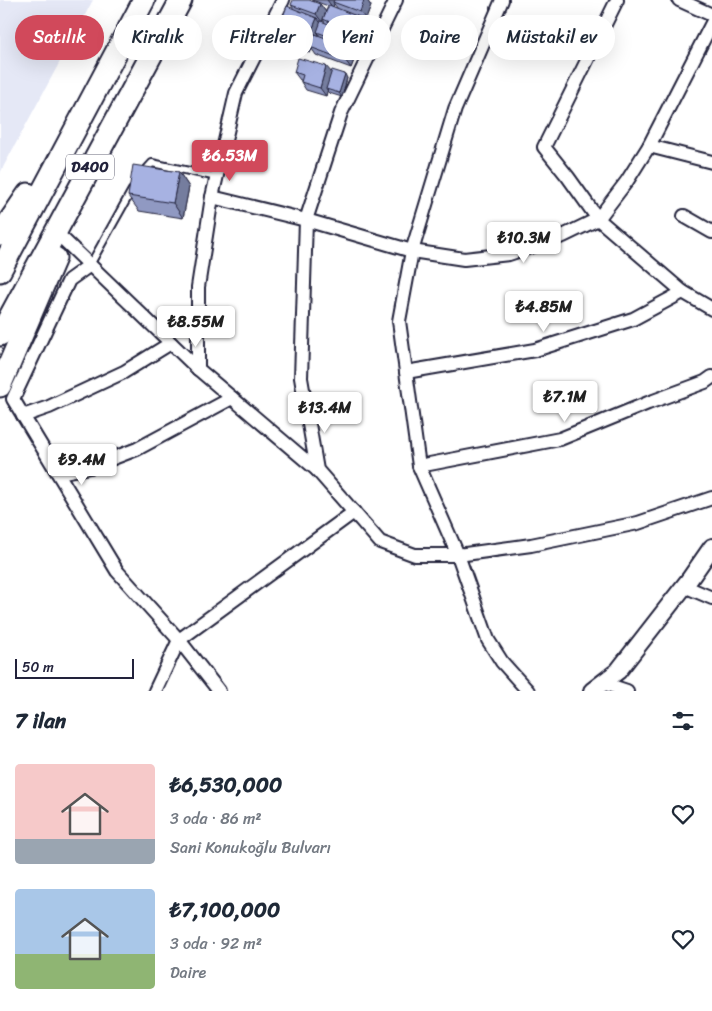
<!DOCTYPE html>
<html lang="tr">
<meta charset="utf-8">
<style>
:root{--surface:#fff;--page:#f6f6f7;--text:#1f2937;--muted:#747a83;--accent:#d1495b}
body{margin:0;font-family:Sriracha,sans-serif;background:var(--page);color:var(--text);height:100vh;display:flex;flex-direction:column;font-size:19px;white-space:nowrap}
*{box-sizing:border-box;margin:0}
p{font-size:16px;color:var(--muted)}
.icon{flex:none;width:28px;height:28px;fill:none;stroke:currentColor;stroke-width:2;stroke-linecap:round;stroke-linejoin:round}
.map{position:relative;height:691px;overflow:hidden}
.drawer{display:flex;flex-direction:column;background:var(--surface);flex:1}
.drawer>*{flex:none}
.hud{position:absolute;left:15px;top:15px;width:682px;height:45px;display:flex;gap:10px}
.scale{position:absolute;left:15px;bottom:12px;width:119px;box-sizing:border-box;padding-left:5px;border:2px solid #22223b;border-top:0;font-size:14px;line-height:18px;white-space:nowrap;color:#22223b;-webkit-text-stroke:4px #fff;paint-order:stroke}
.price{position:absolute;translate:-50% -42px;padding:0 11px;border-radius:5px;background:#fff;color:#222;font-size:16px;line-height:32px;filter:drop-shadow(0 1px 2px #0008)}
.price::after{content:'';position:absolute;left:50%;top:30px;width:15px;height:11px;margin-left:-8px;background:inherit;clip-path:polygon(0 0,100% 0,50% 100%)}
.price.active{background:var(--accent);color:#fff}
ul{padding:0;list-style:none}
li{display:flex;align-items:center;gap:15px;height:125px;padding:0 15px}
li span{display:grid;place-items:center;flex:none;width:140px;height:100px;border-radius:5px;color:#555}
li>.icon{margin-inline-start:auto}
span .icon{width:60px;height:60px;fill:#fffc;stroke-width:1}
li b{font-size:21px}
h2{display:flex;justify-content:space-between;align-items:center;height:60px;padding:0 15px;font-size:21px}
.chip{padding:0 18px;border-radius:22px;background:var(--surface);box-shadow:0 5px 20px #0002;font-size:18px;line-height:45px}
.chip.active{background:var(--accent);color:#fff}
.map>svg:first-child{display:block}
</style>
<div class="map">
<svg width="712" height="691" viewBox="0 0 712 691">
<rect width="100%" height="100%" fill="#fff"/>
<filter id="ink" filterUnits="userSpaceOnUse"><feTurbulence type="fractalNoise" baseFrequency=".02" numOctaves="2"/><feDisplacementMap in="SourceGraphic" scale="10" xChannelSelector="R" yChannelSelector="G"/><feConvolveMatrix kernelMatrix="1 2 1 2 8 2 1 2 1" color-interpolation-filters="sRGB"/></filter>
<g filter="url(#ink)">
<polygon fill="#e5e8f6" points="0,0 93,0 0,173"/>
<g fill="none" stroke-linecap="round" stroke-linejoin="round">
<g stroke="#22223b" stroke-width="10">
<g id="service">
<polyline points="142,174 152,163 217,177"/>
<polyline points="90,265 132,190"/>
</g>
</g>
<g stroke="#22223b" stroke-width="16">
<g id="minor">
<polyline points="396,0 341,113 306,220 301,378 317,470 380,542 415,555 458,555 531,545 638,523 712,498"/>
<polyline points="502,0 455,109 412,251 399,321 419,466 458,555 488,640 502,662 528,691"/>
<polyline points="617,0 544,147 568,177 598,219 683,292 712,309"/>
<polyline points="679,0 712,15"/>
<polyline points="649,146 712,162"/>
<polyline points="212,197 306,220 412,251 464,259 509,254 563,236 598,219 627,181 649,146 712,23"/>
<polyline points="684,216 712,232"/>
<polyline points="63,239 198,369 317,470"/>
<polyline points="90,265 69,280 13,399 117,571 179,640 219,691"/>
<polyline points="198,369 198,287 212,197 236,93 283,0"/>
<polyline points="406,372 535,350 633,319 683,292"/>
<polyline points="23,416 49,407 124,372 171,343"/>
<polyline points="419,466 560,439 648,403 705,382 712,377"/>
<polyline points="58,473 90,467 137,449 232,398"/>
<polyline points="684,586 712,598"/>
<polyline points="603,683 627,691"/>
<polyline points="155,691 179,640 354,512"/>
</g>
</g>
<g stroke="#22223b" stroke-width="20">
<polyline id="tertiary" points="592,691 618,671 689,580 712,547"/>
</g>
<g stroke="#22223b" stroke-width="25">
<g id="trunk">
<polyline points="0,235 28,194"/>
<polyline points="0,271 144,0"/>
<polyline points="0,335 181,0"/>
<polyline points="0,386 55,258"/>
</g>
</g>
<use href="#service" stroke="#fff" stroke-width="6"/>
<use href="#minor" stroke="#fff" stroke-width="12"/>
<use href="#tertiary" stroke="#fff" stroke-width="16"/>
<use href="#trunk" stroke="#fff" stroke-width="21"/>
</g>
<g fill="#9099c2" stroke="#22223b" fill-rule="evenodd">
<path d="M312 0H367L371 6 366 19 353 15 370 27 364 41 348 35 351 39 347 46 350 47 356 55 351 68 316 55 312 49 310 53 281 42 275 34 285 22 282 19 294 9 291 5 320 4 326 12 322 21 325 23 323 19 328 6ZM334 4 338 9 333 7Z"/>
<polygon points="294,72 331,73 347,78 342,97 329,93 327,91 326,96 306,90 301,82 301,80 300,80"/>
<polygon points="179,172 189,187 183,218 139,211 128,196"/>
</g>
<g fill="#757d9e" stroke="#22223b">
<polygon points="327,0 336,0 333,2 334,4 333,8"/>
<polygon points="364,0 367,0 371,6 366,19 360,12"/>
<polygon points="320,4 326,12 322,22 316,14"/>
<polygon points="317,18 323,26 317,32 319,34 318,38 312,30"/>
<polygon points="364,19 370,27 364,41 358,34"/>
<polygon points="345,31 351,39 346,49 341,41"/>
<polygon points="310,32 315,40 310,47 312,49 310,53 304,45"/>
<polygon points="350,47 356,55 351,68 345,60"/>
<polygon points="326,66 332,73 326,96 320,88"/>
<polygon points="345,74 347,78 342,97 339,93"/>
<polygon points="179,172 189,187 183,218 173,203"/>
</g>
<g fill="#a7b2e2" stroke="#22223b">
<polygon points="293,0 309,0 320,4 316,14 291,5"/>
<polygon points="334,0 364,0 360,12 333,2"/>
<polygon points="329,5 364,19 358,34 323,19"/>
<polygon points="287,6 317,18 312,30 282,19"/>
<polygon points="280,20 310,32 304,45 275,34"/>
<polygon points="321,21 345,31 341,41 317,32"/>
<polygon points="315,34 350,47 345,60 310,47"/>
<polygon points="298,58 326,66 320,88 301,82 303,75 294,72"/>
<polygon points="332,70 345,74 339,93 326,89"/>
<polygon points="133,165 179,172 173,203 128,196"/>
</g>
</g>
<g text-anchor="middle" stroke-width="4" stroke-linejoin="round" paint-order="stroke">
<rect fill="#fff" stroke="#646476" stroke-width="1" x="66" y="154.5" width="48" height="25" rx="4"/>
<g font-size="15" font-weight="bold" fill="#22223b">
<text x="90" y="172">D400</text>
</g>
</g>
</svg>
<div class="scale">50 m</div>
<b class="price active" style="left:230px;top:182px">₺6.53M</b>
<b class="price" style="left:524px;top:264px">₺10.3M</b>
<b class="price" style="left:544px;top:333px">₺4.85M</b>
<b class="price" style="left:196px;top:348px">₺8.55M</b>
<b class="price" style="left:565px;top:423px">₺7.1M</b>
<b class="price" style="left:325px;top:434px">₺13.4M</b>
<b class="price" style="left:82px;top:486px">₺9.4M</b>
<div class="hud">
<a class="chip active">Satılık</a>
<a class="chip">Kiralık</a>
<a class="chip">Filtreler</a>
<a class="chip">Yeni</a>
<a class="chip">Daire</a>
<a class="chip">Müstakil ev</a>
</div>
</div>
<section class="drawer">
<h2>7 ilan<svg class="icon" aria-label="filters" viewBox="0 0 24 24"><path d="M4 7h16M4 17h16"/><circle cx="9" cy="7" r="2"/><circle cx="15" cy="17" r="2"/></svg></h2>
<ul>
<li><span style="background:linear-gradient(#f6c9c9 75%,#9aa5b1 0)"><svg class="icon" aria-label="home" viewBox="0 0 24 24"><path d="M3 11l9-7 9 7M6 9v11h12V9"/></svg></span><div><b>₺6,530,000</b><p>3 oda · 86 m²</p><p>Sani Konukoğlu Bulvarı</p></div><svg class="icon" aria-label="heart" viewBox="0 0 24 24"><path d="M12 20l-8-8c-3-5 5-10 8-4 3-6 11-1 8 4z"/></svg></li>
<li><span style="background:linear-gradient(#a9c7e8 65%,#8fb573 0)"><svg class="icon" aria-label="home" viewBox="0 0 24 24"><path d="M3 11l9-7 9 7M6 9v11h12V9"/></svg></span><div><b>₺7,100,000</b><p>3 oda · 92 m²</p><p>Daire</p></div><svg class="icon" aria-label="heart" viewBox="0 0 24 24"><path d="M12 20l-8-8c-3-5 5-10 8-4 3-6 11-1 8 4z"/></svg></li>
</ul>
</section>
